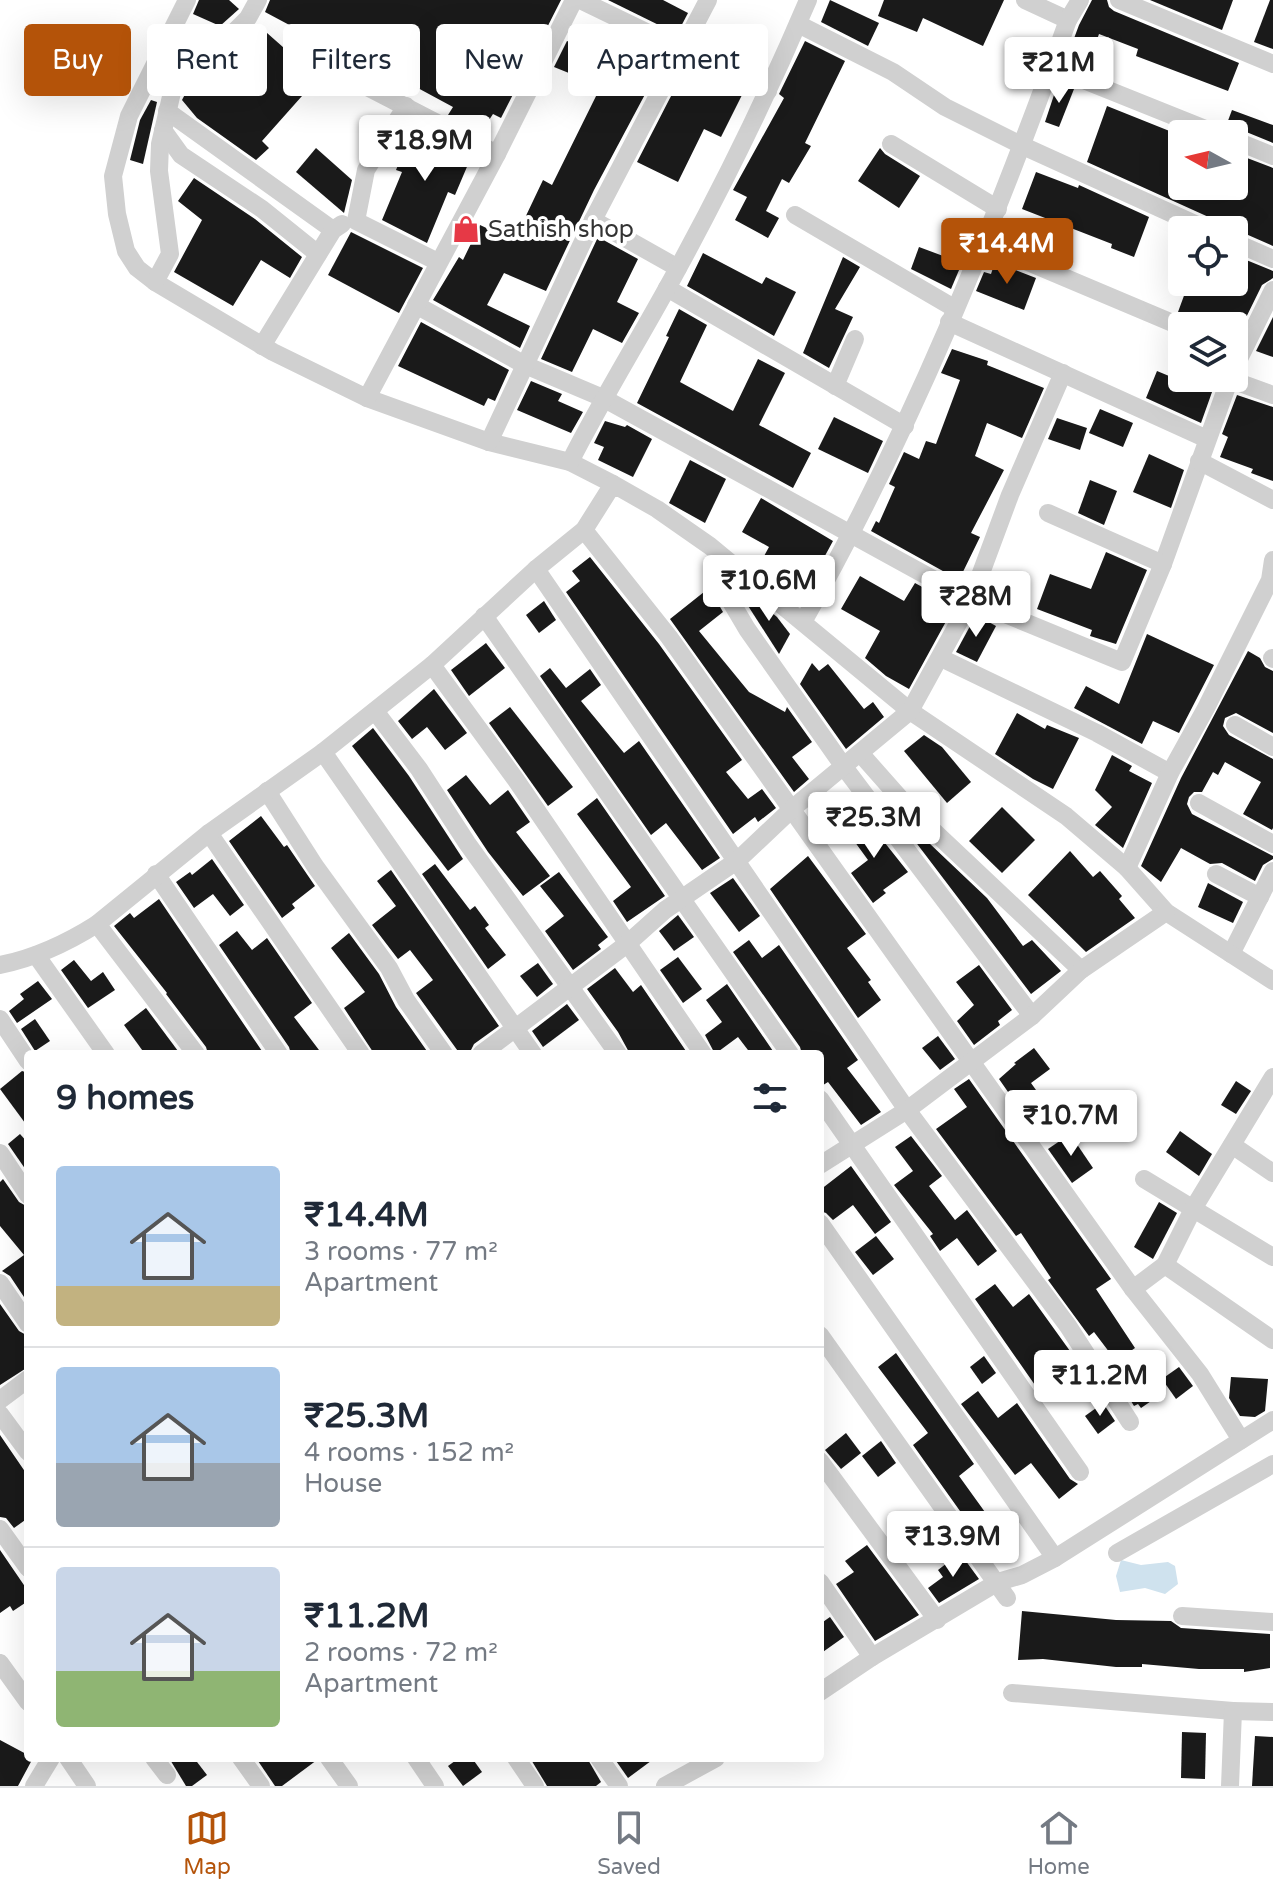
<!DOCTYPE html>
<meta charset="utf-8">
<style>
:root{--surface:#fff;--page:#f6f6f7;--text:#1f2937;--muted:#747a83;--line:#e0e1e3;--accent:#b45309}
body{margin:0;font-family:"Varela Round",sans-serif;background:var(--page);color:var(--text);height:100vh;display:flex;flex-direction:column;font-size:30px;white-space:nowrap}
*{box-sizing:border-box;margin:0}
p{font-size:26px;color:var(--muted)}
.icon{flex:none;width:44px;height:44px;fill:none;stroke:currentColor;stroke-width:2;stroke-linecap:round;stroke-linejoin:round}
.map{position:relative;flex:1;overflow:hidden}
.sheet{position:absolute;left:24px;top:1050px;width:800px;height:712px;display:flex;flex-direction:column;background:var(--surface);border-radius:8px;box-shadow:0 8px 32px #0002}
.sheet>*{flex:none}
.guide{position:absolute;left:24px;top:24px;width:800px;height:72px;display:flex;gap:16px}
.needle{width:52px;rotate:278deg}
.fabs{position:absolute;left:1168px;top:120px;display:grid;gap:16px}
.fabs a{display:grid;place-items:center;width:80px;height:80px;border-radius:8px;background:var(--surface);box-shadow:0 8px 32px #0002;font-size:40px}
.price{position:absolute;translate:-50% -68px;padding:0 18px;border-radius:8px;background:#fff;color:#222;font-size:26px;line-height:52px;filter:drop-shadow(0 2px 4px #0008)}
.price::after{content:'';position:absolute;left:50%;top:48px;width:24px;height:18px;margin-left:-12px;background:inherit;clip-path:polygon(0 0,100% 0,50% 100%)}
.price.on{background:var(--accent);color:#fff}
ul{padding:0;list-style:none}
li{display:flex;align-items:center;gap:24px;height:200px;padding:0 32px}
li+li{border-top:2px solid var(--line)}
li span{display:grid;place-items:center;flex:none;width:224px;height:160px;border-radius:8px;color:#555}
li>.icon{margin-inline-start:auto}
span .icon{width:96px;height:96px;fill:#fffc;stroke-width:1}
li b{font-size:34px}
h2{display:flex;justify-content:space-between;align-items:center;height:96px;padding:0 32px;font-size:34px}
.pill{padding:0 28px;border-radius:8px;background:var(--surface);box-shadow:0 8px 32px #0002;font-size:28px;line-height:72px}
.pill.on{background:var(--accent);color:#fff}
.dock{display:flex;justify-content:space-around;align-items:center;height:112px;border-top:2px solid var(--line);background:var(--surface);font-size:22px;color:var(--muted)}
.dock a{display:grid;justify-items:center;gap:4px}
.dock .on{color:var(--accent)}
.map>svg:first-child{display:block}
</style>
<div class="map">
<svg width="1273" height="1786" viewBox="0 0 1273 1786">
<rect width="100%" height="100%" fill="#fff"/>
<polygon fill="#cfe2ee" points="1121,1560 1141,1565 1168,1562 1175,1566 1178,1584 1165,1594 1145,1588 1120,1592 1116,1576"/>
<g fill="#1a1a1a">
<polygon points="199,0 229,0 239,9 220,26 193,14"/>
<polygon points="270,0 561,0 501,118 493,114 481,132 448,115 453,107 327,39 325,44 265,12"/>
<polygon points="608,0 663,0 688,13 677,34"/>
<polygon points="830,0 879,23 868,46 821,22"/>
<polygon points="884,0 1004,0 983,46 923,18 917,32 878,16"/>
<polygon points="1092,0 1107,0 1109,7 1114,11 1239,63 1228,91 1136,56 1138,49 1099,34 1087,68 1066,60 1079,25"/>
<polygon points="1150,0 1233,0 1222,30"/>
<polygon points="1270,0 1273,0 1273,49 1254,42"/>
<polygon points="258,25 318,78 262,141 269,148 256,160 197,118 182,100 192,81 227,49 241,42"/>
<polygon points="629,37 666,55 594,190 546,291 504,273 487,305 530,326 520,348 433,300 459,257 463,260 480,225 514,241 543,180 552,185 601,86 554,67 567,41 618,61"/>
<polygon points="805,41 845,61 805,143 811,146 789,183 782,179 766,211 779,218 768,238 735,220 747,197 733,190 784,98 779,94"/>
<polygon points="686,67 742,95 721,137 704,129 678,182 637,162"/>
<polygon points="1058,83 1074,89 1059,127 1045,122"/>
<polygon points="151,100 157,102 143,164 130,160 140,120"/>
<polygon points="1107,106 1182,136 1182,186 1198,186 1219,194 1222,186 1234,186 1234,153 1273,168 1273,246 1239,231 1220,230 1213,219 1087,162"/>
<polygon points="1232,110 1273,125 1273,143 1239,129 1229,130 1226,126"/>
<polygon points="414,126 472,155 455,195 448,192 427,243 382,220 402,172 396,170"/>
<polygon points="316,148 352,180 344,213 296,172"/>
<polygon points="880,148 885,154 920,176 899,208 858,181"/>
<polygon points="1036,172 1078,188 1079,185 1149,217 1134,257 1111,248 1112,244 1022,209"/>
<polygon points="194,178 255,219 302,257 290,278 261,260 233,306 174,272 202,220 178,201"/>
<polygon points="351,232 423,268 399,313 328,275"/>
<polygon points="598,237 638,259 617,302 639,313 622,343 593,329 572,372 541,359"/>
<polygon points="919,247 962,263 951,289 911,269"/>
<polygon points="703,253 762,284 766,277 796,292 774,336 687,286"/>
<polygon points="1234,255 1273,271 1273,278 1262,285 1234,342 1234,326 1197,326 1199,320 1178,312 1189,282 1234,282"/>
<polygon points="843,257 860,267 835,309 853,317 829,368 803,353"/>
<polygon points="995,262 1036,278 1024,310 976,291 984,272 991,274"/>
<polygon points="679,309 707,325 680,382 733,411 758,359 785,373 759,425 811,453 793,488 637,403 669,337 666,336"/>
<polygon points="1273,317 1273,357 1256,351"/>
<polygon points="421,322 509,370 495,401 488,398 484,406 398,366"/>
<polygon points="952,349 988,361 987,365 1044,388 1022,438 987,423 975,456 1004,470 971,533 980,537 959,580 871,531 876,521 879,523 895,487 889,484 904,452 919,459 926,441 936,444 960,380 941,373"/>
<polygon points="1157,371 1198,388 1203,378 1217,378 1201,423 1146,398"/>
<polygon points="531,381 562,394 558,401 583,412 571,433 517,410"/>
<polygon points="1237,395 1273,407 1273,481 1251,473 1253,469 1220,457 1228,437 1222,434"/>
<polygon points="1100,409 1133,423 1123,447 1089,433"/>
<polygon points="834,417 883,441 868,473 818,449"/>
<polygon points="1057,418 1087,428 1080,450 1048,439"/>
<polygon points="605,421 625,427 627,425 652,439 633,477 598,460 604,447 594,443"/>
<polygon points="1149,454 1184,470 1171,508 1133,492"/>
<polygon points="690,460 726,479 705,523 669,503"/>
<polygon points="1090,480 1117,491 1104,525 1078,513"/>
<polygon points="761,498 833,541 801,600 782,590 757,569 769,547 742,532"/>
<polygon points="1106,552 1147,570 1116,644 1090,636 1092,630 1037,609 1050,574 1091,589"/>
<polygon points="590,557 659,644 742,760 726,772 748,799 762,789 776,808 758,822 755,817 733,834 566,592 580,581 572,571"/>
<polygon points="860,576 904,601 915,583 955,605 909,689 886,676 865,658 880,631 841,609"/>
<polygon points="709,588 723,612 699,631 749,692 785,712 787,707 812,742 792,757 809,779 794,792 670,619"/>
<polygon points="748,593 777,617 790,634 779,654 743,598"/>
<polygon points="544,601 556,620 539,633 526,615"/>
<polygon points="976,615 996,626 977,662 956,652"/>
<polygon points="1147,634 1214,665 1179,733 1153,721 1142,744 1074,708 1086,686 1119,704"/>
<polygon points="486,643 505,668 469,696 451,670"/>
<polygon points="1248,651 1260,658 1265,667 1273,671 1273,733 1236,713 1225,718 1223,726 1229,735 1273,759 1273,828 1272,830 1243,814 1261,782 1225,762 1218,775 1213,772 1202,792 1194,792 1189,797 1187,804 1192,814 1273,856 1273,859 1263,865 1255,881 1222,863 1210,864 1181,848 1161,882 1141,866 1181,778"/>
<polygon points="812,663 819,671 828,664 864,709 873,702 884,717 846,749 800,684"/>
<polygon points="550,668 566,688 590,669 601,685 581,701 624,753 639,741 720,858 702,870 666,823 651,835 540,676"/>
<polygon points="434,689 467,733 445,750 427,727 412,739 398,721"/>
<polygon points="510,707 573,787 548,806 489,723"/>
<polygon points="1017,713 1045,729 1047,725 1079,738 1053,789 1033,779 995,754"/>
<polygon points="373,728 409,776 463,859 448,871 352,746"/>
<polygon points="924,735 942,747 971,782 947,803 904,751"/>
<polygon points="1112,755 1132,766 1129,771 1152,783 1123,848 1095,825 1112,807 1095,790"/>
<polygon points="466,775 490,805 508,790 530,822 516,832 550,876 523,896 488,852 447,790"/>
<polygon points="597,798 665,896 627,922 613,901 631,887 577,814"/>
<polygon points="1002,807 1035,840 1002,873 969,841"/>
<polygon points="862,814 908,872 883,890 886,893 873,903 851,873 868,860 844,827"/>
<polygon points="261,816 284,847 287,845 315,886 292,904 295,908 282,918 229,841"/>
<polygon points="909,824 987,898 1023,946 1032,940 1061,971 1031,994 905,828"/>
<polygon points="1070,851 1093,877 1100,871 1122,896 1119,899 1135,918 1086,952 1028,895"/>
<polygon points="808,856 866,934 847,948 871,980 868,982 881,1000 858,1018 770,889"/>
<polygon points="212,859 244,905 230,916 213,894 194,908 176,882 190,872 192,875"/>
<polygon points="435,864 470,910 475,906 489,925 485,928 506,955 488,969 422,874"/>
<polygon points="391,870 499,1026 474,1044 469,1054 460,1054 416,993 433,980 410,950 398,959 372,925 396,906 377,881"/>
<polygon points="559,872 608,937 598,945 601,949 573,970 545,931 564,916 540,886"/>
<polygon points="733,878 760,916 739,932 710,893"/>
<polygon points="1208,883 1243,902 1233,923 1198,907"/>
<polygon points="159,899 264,1054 208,1054 206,1047 166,994 167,993 114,926 130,913 134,918"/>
<polygon points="678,915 694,937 674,951 659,931"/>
<polygon points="237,931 252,950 267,938 312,1003 294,1017 322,1054 291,1054 289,1047 219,945"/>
<polygon points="349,933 379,974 396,1007 429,1054 373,1052 344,1008 365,992 331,948"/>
<polygon points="749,940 762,958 779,945 858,1060 847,1068 881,1112 861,1125 828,1082 820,1087 820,1054 802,1054 800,1047 733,952"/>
<polygon points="678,957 702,989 683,1003 660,970"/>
<polygon points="74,960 91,981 103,972 115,990 88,1008 61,970"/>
<polygon points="538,963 553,984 537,997 520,976"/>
<polygon points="979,965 1012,1010 998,1021 1000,1025 974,1045 957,1021 974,1005 956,982"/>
<polygon points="615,968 633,992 641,985 688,1054 630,1054 618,1032 587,989"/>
<polygon points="38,981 52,999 17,1023 9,1011 24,999 20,994"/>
<polygon points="727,984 775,1054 751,1054 738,1037 715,1054 705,1035 722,1022 706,1000"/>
<polygon points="567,1004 579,1020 543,1047 532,1031"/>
<polygon points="146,1008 178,1051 174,1054 145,1054 124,1025"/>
<polygon points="35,1019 50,1041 35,1051 21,1029"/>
<polygon points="938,1036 955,1059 940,1070 922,1048"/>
<polygon points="1034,1048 1050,1069 1031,1083 1046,1104 1027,1119 999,1079 1016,1064 1014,1063"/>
<polygon points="22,1071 28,1073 28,1127 0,1089"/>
<polygon points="969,1079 1111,1279 1096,1289 1135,1348 1116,1361 1094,1332 1089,1336 1048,1280 1051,1278 1021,1233 1016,1236 936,1129 967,1107 954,1089"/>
<polygon points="1236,1081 1251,1091 1236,1114 1221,1105"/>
<polygon points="1180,1131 1212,1154 1199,1176 1166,1152"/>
<polygon points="20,1134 28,1143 28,1173 8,1144"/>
<polygon points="1070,1134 1093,1168 1072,1183 1048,1149"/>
<polygon points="911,1136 942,1176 929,1186 955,1220 967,1210 997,1251 978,1266 957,1238 940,1251 930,1236 933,1234 894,1185 913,1171 895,1147"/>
<polygon points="851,1166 891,1222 875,1234 853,1205 833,1220 826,1213 820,1211 820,1190"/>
<polygon points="3,1179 19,1202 28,1207 28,1303 10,1276 2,1271 24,1255 0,1226 0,1182"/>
<polygon points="1159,1202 1177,1213 1153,1259 1134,1247"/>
<polygon points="876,1236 894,1259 873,1275 855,1252"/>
<polygon points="995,1284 1013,1307 1029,1294 1070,1351 1052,1366 1057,1373 1037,1388 975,1299"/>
<polygon points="0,1304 19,1331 28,1336 28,1367 0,1385"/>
<polygon points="896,1353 974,1464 959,1476 1013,1551 997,1563 913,1445 928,1433 878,1367"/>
<polygon points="984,1356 996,1373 982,1384 970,1367"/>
<polygon points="1133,1362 1157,1397 1141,1408 1138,1404 1134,1406 1115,1375"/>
<polygon points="1179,1367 1193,1386 1176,1399 1162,1379"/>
<polygon points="1231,1377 1268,1379 1265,1411 1255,1417 1240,1416 1229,1398"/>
<polygon points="978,1391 998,1418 1017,1403 1070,1479 1078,1484 1059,1499 1031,1463 1015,1475 961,1404"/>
<polygon points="1103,1403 1115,1421 1098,1434 1085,1416"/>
<polygon points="846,1433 861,1453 841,1469 825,1450"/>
<polygon points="0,1435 28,1476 28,1518 14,1528 6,1518 0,1517"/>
<polygon points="881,1441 896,1463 878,1477 862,1456"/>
<polygon points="867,1545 919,1615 875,1641 836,1584 854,1572 845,1561"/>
<polygon points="0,1550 28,1591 28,1601 13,1611 10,1606 0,1613"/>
<polygon points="960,1553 979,1579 939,1603 928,1588 943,1577 938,1570"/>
<polygon points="1022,1611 1116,1620 1171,1621 1181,1628 1270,1634 1270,1668 1244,1672 1244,1669 1199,1669 1142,1664 1142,1667 1116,1667 1043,1659 1018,1660"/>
<polygon points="830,1617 844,1637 820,1654 820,1624"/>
<polygon points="1182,1732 1206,1733 1205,1779 1181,1778"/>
<polygon points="1255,1736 1273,1737 1273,1786 1252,1786"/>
<polygon points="0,1740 28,1755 28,1758 33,1758 18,1786 0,1786"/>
<polygon points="169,1758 194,1758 207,1775 192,1786 186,1786"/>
<polygon points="256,1758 317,1758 317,1760 282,1786 275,1786"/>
<polygon points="459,1758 472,1758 482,1772 463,1786 448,1766"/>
<polygon points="530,1758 587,1758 601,1782 596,1786 547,1786"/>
<polygon points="614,1758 655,1758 628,1778"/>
</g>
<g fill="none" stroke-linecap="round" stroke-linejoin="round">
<g stroke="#d0d0d0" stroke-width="18">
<polyline points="187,0 129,116 113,176 117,214 126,251 137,268 155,282 273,352 367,398 489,442 570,462 613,484"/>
<polyline points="580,0 768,91"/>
<polyline points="1025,0 1068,20"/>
<polyline points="1119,0 1273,64"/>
<polyline points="798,24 893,72 945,107 1023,146 1208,230"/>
<polyline points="313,59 497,154"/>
<polyline points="1051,67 1218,134"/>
<polyline points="406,106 366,170 356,221 438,262"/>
<polyline points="167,111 333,230"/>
<polyline points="163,130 181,155 262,209 318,254"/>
<polyline points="1234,140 1273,156"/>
<polyline points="891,144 998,209"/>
<polyline points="795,215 954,308"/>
<polyline points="593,220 678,268"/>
<polyline points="1234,242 1273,259"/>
<polyline points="983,243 1182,327"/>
<polyline points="155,282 170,254 159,171 160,144 173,88 183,69 204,48 233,33 248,18 258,0"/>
<polyline points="667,288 905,426"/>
<polyline points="416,305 525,365 603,398 971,600 1122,662 1163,564 1230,378"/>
<polyline points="949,322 1207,439"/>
<polyline points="262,346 333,230 342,224"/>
<polyline points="1234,369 1273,290"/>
<polyline points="1229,379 1273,395"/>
<polyline points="835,386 855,339"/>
<polyline points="367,398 497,154 574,0"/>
<polyline points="489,442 593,220 708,0"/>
<polyline points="1199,461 1273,500"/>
<path d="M570 462C603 397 642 335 677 270 725 182 769 92 808 0"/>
<polyline points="1048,513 1163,564"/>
<polyline points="584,530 669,637 1133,1289 1200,1374 1241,1440"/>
<polyline points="729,563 724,590 747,629 844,767 1032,1016"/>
<polyline points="536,569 907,1110 1068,1326 1130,1422"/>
<polyline points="484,616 790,1054"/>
<path d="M803 622C912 429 993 228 1068 20L1080 0"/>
<polyline points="941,658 1097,733 1170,773"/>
<polyline points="1272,658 1273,659"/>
<polyline points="432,665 516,780 703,1054"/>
<polyline points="375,711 419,769 467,843 618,1054"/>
<polyline points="1235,725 1273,747"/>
<polyline points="323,752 533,1054"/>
<polyline points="860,753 906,805 1081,970"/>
<polyline points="267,791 315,866 389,968 406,1000 444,1054"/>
<polyline points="1199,803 1273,844"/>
<polyline points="209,833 361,1054"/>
<polyline points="1127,868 1170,773 1206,708 1270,580 1273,560"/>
<polyline points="156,874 279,1054"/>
<polyline points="1216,874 1260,897"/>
<polyline points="1231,954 1273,871"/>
<polyline points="36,955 106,1054"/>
<path d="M0 965C35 958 67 943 97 924"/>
<polyline points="0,1019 28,1061"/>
<polyline points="196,1054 97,924 209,833 323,752 432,665 536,569 584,530 613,484 657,509 710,546 910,711 1066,816 1127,868 1166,912 1273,981"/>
<polyline points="481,1054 627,944 665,910 738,860 793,808 910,711 971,600 1010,495 1063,373"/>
<polyline points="820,1099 1080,1472"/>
<polyline points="1232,1145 1273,1173"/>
<polyline points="0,1153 28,1195"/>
<polyline points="820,1165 907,1110 1032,1016 1081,970 1166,912"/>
<polyline points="1144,1179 1273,1257"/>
<polyline points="820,1223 1055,1558"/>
<polyline points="1165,1265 1273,1340"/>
<polyline points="0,1283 28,1324"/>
<polyline points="1133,1289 1165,1265 1193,1209 1273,1077"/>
<polyline points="820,1335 1007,1598"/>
<polyline points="0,1400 28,1379"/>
<polyline points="0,1414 28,1452"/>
<polyline points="820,1461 937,1620"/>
<polyline points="0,1529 28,1568"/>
<polyline points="1117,1553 1273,1464"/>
<polyline points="820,1582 872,1657"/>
<polyline points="1182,1616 1273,1622"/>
<polyline points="0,1663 28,1702"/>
<polyline points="820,1692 872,1657 998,1582 1022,1575 1055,1558 1273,1420"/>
<polyline points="1012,1693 1233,1711"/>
<polyline points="68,1758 87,1786"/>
<polyline points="154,1758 167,1775"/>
<polyline points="241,1758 261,1786"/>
<polyline points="329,1758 349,1786"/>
<polyline points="416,1758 435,1786"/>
<polyline points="516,1758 535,1786"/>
<polyline points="599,1758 619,1786"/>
<polyline points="34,1786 51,1758"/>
<polyline points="665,1786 716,1758"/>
<polyline points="1230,1786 1233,1711 1273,1712"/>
</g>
</g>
<defs>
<g id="shop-bare" transform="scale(2.16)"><path d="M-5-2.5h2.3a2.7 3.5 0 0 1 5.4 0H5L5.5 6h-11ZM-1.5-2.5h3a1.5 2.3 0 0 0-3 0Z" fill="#e63946" stroke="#fff" stroke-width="2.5" paint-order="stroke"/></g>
</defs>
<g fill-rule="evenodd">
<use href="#shop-bare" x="466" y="229"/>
</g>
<g text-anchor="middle" stroke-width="8" stroke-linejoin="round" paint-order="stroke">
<g font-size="24" fill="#333" stroke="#fff" text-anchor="start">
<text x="488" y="237">Sathish shop</text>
</g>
</g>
</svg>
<div class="fabs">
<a><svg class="needle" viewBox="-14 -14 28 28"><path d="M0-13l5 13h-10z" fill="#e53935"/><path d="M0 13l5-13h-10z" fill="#747a83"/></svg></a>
<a><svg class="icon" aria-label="locate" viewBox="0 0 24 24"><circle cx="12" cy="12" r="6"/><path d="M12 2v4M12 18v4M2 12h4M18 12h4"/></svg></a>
<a><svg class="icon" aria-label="layers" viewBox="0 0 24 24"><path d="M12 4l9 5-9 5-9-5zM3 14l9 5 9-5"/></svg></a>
</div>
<b class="price" style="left:1059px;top:105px">₹21M</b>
<b class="price" style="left:425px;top:183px">₹18.9M</b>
<b class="price on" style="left:1007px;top:286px">₹14.4M</b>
<b class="price" style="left:769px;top:623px">₹10.6M</b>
<b class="price" style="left:976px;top:639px">₹28M</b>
<b class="price" style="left:874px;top:860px">₹25.3M</b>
<b class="price" style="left:1071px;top:1158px">₹10.7M</b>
<b class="price" style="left:1100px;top:1418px">₹11.2M</b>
<b class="price" style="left:953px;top:1579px">₹13.9M</b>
<div class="guide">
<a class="pill on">Buy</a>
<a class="pill">Rent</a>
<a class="pill">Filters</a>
<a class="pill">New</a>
<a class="pill">Apartment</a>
</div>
<section class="sheet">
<h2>9 homes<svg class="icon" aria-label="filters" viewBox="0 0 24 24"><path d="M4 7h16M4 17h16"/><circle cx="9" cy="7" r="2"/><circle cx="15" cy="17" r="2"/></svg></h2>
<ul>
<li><span style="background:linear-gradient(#a9c7e8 75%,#c2b280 0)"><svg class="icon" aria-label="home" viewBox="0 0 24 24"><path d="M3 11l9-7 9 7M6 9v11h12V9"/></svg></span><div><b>₹14.4M</b><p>3 rooms · 77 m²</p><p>Apartment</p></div></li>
<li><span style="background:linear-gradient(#a9c7e8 60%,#9aa5b1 0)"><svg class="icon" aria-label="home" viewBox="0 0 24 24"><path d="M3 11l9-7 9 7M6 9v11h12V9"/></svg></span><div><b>₹25.3M</b><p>4 rooms · 152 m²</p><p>House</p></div></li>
<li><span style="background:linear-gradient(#c9d6e8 65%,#8fb573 0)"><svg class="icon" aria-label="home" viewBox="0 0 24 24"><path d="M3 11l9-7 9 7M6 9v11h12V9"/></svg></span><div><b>₹11.2M</b><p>2 rooms · 72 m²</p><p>Apartment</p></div></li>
</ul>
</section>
</div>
<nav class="dock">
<a class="on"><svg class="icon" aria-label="map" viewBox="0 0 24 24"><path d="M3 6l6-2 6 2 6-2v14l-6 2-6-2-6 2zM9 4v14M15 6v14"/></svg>Map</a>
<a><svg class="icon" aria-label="saved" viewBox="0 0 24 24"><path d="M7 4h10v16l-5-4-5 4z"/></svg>Saved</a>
<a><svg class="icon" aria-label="home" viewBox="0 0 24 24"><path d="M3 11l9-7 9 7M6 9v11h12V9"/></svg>Home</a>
</nav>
